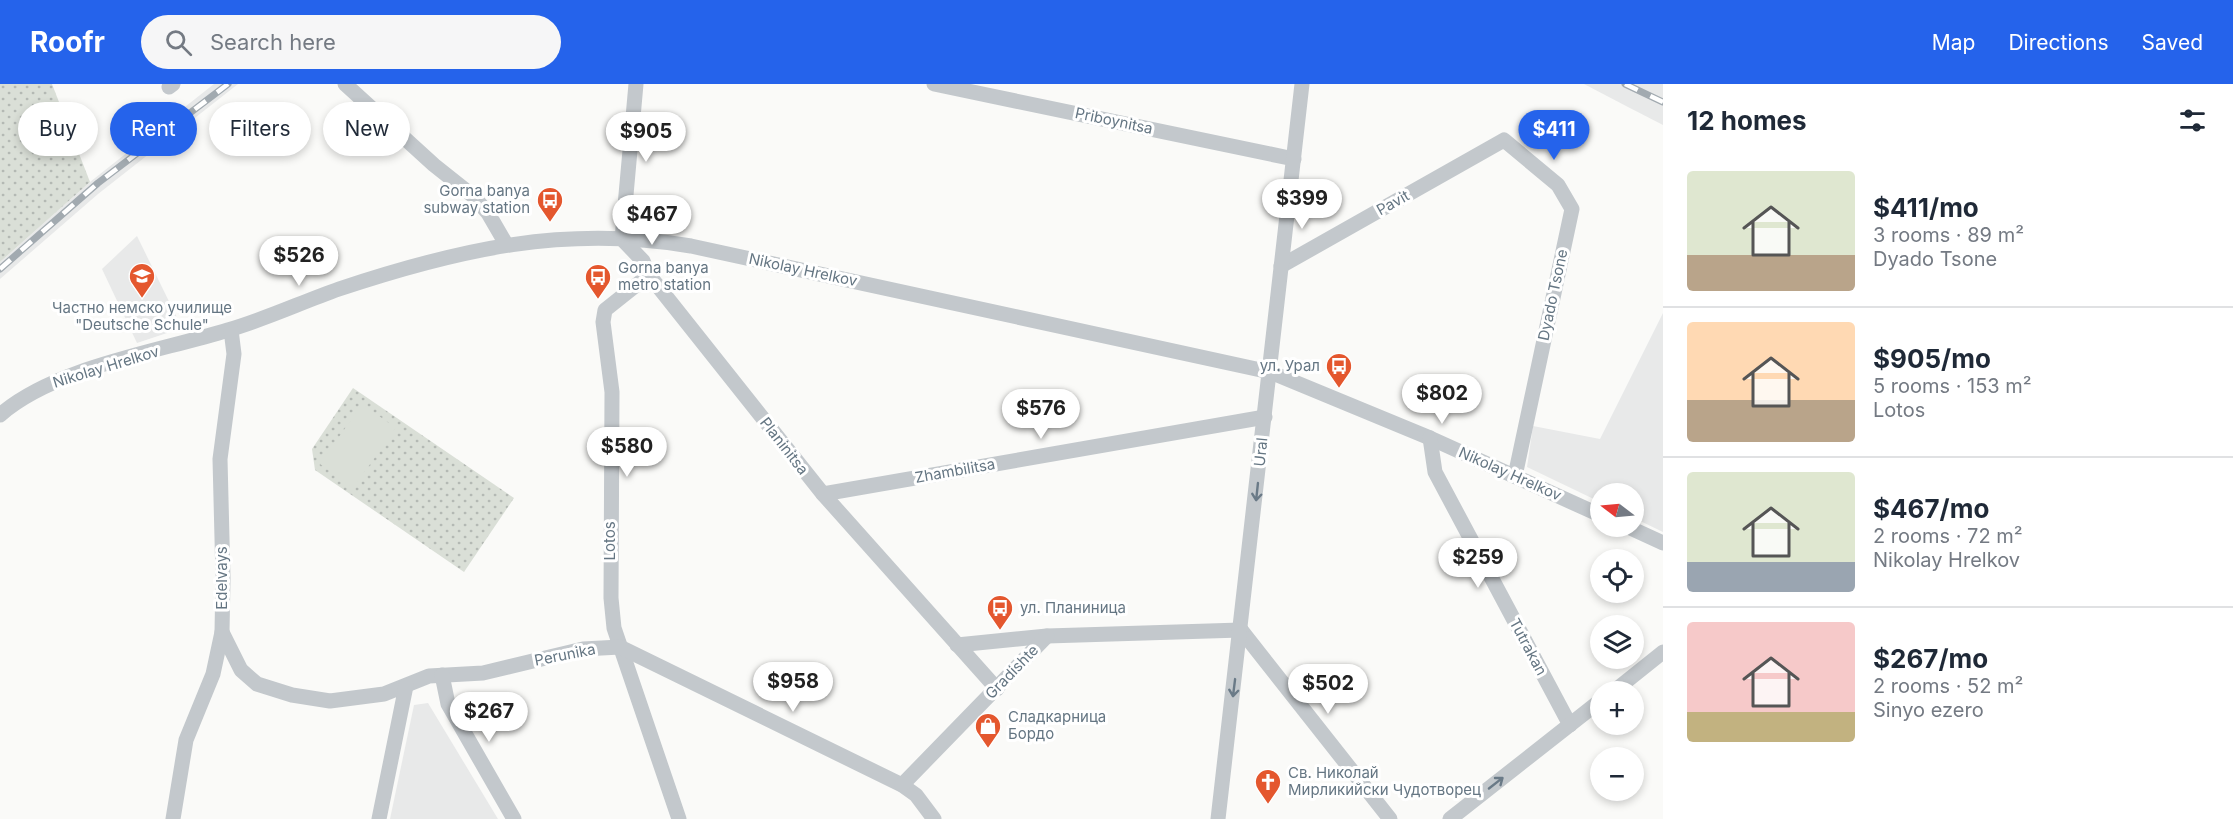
<!DOCTYPE html>
<meta charset="utf-8">
<style>
:root{--surface:#fff;--page:#f6f6f7;--text:#1f2937;--muted:#747a83;--line:#e0e1e3;--accent:#2563eb}
body{margin:0;font-family:Inter,sans-serif;background:var(--page);color:var(--text);height:100vh;display:flex;flex-direction:column;font-size:22px;white-space:nowrap}
*{box-sizing:border-box;margin:0}
p{font-size:20px;color:var(--muted)}
.icon{flex:none;width:33px;height:33px;fill:none;stroke:currentColor;stroke-width:2;stroke-linecap:round;stroke-linejoin:round}
.map{position:relative;flex:1;overflow:hidden}
.details{display:flex;flex-direction:column;background:var(--surface);width:570px}
.details>*{flex:none}
.top-card{position:absolute;left:18px;top:18px;width:570px;height:54px;display:flex;gap:12px}
.needle{width:39px;rotate:286deg}
.fabs{position:absolute;left:1590px;top:399px;display:grid;gap:12px}
.fabs a{display:grid;place-items:center;width:54px;height:54px;border-radius:50%;background:var(--surface);box-shadow:0 3px 9px #0003;font-size:30px}
.price{position:absolute;translate:-50% -51px;padding:0 14px;border-radius:21px;background:#fff;color:#222;font-size:20px;line-height:39px;filter:drop-shadow(0 2px 3px #0008)}
.price::after{content:'';position:absolute;left:50%;top:36px;width:18px;height:14px;margin-left:-9px;background:inherit;clip-path:polygon(0 0,100% 0,50% 100%)}
.price.current{background:var(--accent);color:#fff}
ul{padding:0;list-style:none}
li{display:flex;align-items:center;gap:18px;height:150px;padding:0 24px}
li+li{border-top:2px solid var(--line)}
li span{display:grid;place-items:center;flex:none;width:168px;height:120px;border-radius:6px;color:#555}
li>.icon{margin-inline-start:auto}
span .icon{width:72px;height:72px;fill:#fffc;stroke-width:1}
li b{font-size:26px}
h2{display:flex;justify-content:space-between;align-items:center;height:72px;padding:0 24px;font-size:26px}
.pill{padding:0 21px;border-radius:27px;background:var(--surface);box-shadow:0 3px 9px #0003;font-size:21px;line-height:54px}
.pill.current{background:var(--accent);color:#fff}
header{display:flex;align-items:center;gap:36px;box-sizing:border-box;height:84px;padding:0 30px;background:var(--accent);color:#fff}
header strong{font-size:28px}
nav{display:flex;gap:33px;margin-inline-start:auto;font-size:21px}
.search{width:420px;height:54px;background:var(--page);display:flex;align-items:center;gap:15px;box-sizing:border-box;padding:0 21px;border-radius:33px;color:var(--muted);font-size:22px}
main{display:flex;flex:1;min-height:0}
.map>svg:first-child{display:block}
</style>
<header>
<strong>Roofr</strong>
<div class="search"><svg class="icon" aria-label="search" viewBox="0 0 24 24"><circle cx="10" cy="10" r="6"/><path d="M15 15l6 6"/></svg>Search here</div>
<nav><a>Map</a><a>Directions</a><a>Saved</a></nav>
</header>
<main>
<div class="map">
<svg width="1663" height="735" viewBox="0 0 1663 735">
<defs>
<pattern id="grass-dots" width="8" height="8" patternUnits="userSpaceOnUse" patternTransform="scale(1.5)"><rect width="8" height="8" fill="#dadfd7"/><path d="M2 2h.1M6 6h.1" fill="none" stroke="#b4b9b4" stroke-width="1.8" stroke-linecap="round"/></pattern>
</defs>
<rect width="100%" height="100%" fill="#fafaf8"/>
<g fill="#e8e9e9">
<polygon points="214,0 238,0 98,110 0,195 0,178 90,98"/>
<polygon points="1584,0 1663,0 1663,41 1628,23"/>
<polygon points="137,152 182,244 137,259 102,185"/>
<polygon points="1663,229 1663,448 1634,434 1634,410 1600,410 1600,418 1527,383 1533,342 1600,355"/>
<polygon points="428,619 498,735 390,735 414,621"/>
</g>
<g fill="url(#grass-dots)">
<polygon points="0,0 52,0 90,98 0,178"/>
<polygon points="353,304 514,414 464,488 315,386 312,365"/>
</g>
<polygon fill="#dadfd7" points="362,320 396,344 353,404 320,380"/>
<g fill="none" stroke-linecap="round" stroke-linejoin="round">
<g stroke="#c3c8cc" stroke-width="15">
<polyline points="345,0 434,81 473,112 488,129 506,160"/>
<polyline points="934,0 1294,75"/>
<polyline points="169,3 173,0"/>
<polyline points="622,155 643,177 649,191 823,410 997,605"/>
<polyline points="622,155 636,0"/>
<polyline points="1281,182 1504,56 1558,101 1572,125 1515,392"/>
<polyline points="649,191 605,226 603,238 612,308 611,514 614,544 679,735"/>
<path d="M0 331C55 283 158 268 228 246 266 235 302 218 339 205 459 165 565 141 691 162L1270 288 1430 354 1600 431"/>
<polyline points="1430,354 1435,388 1570,641"/>
<polyline points="823,410 1265,333"/>
<polyline points="1626,442 1663,459"/>
<polyline points="1241,546 1390,735"/>
<polyline points="222,548 241,586 257,600 292,611 330,617 384,610 429,592 483,589 583,565 620,563 902,701 916,711 934,735"/>
<polyline points="957,561 1047,552 1241,546"/>
<polyline points="442,591 448,620 514,735"/>
<polyline points="1613,608 1663,568"/>
<polyline points="902,701 1047,552"/>
<polyline points="173,735 186,656 213,590 222,548 223,494 220,375 234,270 231,246"/>
<polyline points="379,735 406,602"/>
<polyline points="1218,735 1302,0"/>
<polyline points="1450,735 1600,617"/>
</g>
<g stroke="#a2aab0" stroke-width="7">
<g id="rail">
<polyline points="1625,0 1663,18"/>
<polyline points="0,185 98,99 228,0"/>
</g>
</g>
<use href="#rail" stroke="#fff" stroke-width="4.5" stroke-dasharray="14" stroke-linecap="butt"/>
</g>
<defs><path id="oneway-shaft" d="M-6 0H5M1.5-3L5.5 0L1.5 3" fill="none" stroke-width="1.6" stroke-linecap="round" stroke-linejoin="round" transform="scale(1.5)"/></defs>
<g stroke="#6a7a87">
<use href="#oneway-shaft" transform="translate(1257 408) rotate(96)"/>
<use href="#oneway-shaft" transform="translate(1234 604) rotate(97)"/>
<use href="#oneway-shaft" transform="translate(1496 699) rotate(-38)"/>
</g>
<defs>
<g id="bus-pin" transform="scale(1.35)"><path d="M0 17L-7.5 6A9.5 9.5 0 1 1 7.5 6Z" fill="#e4572e" stroke="#fff"/><path d="M-5-6H5V4H4V6H2V4H-2V6H-4V4H-5ZM-3.5-4V0h7V-4ZM-3.5 1.2v1.5H-2V1.2ZM2 1.2v1.5H3.5V1.2Z" fill="#fff"/></g>
<g id="school-pin" transform="scale(1.35)"><path d="M0 17L-7.5 6A9.5 9.5 0 1 1 7.5 6Z" fill="#e4572e" stroke="#fff"/><path d="M0-5L7-2L0 1L-7-2ZM-4 1L0 2.5L4 1V4Q0 6-4 4Z" fill="#fff"/></g>
<g id="shop-pin" transform="scale(1.35)"><path d="M0 17L-7.5 6A9.5 9.5 0 1 1 7.5 6Z" fill="#e4572e" stroke="#fff"/><path d="M-5-2.5h2.3a2.7 3.5 0 0 1 5.4 0H5L5.5 6h-11ZM-1.5-2.5h3a1.5 2.3 0 0 0-3 0Z" fill="#fff"/></g>
<g id="church-pin" transform="scale(1.35)"><path d="M0 17L-7.5 6A9.5 9.5 0 1 1 7.5 6Z" fill="#e4572e" stroke="#fff"/><path d="M-1.2-6h2.4v3.5h3.3v2.4h-3.3V6h-2.4V-.1h-3.3v-2.4h3.3Z" fill="#fff"/></g>
</defs>
<g fill-rule="evenodd">
<use href="#bus-pin" x="550" y="116"/>
<use href="#school-pin" x="142" y="192"/>
<use href="#bus-pin" x="598" y="193"/>
<use href="#bus-pin" x="1339" y="282"/>
<use href="#bus-pin" x="1000" y="524"/>
<use href="#shop-pin" x="988" y="642"/>
<use href="#church-pin" x="1268" y="698"/>
</g>
<g text-anchor="middle" stroke-width="6" stroke-linejoin="round" paint-order="stroke">
<g font-size="15" fill="#657683" stroke="#fff">
<text transform="translate(1114 37) rotate(12)" y="5">Priboynitsa</text>
<text transform="translate(1393 119) rotate(-29)" y="5">Pavit</text>
<text transform="translate(803 186) rotate(12)" y="5">Nikolay Hrelkov</text>
<text transform="translate(1553 211) rotate(-78)" y="5">Dyado Tsone</text>
<text transform="translate(106 283) rotate(-17)" y="5">Nikolay Hrelkov</text>
<text transform="translate(784 362) rotate(52)" y="5">Planinitsa</text>
<text transform="translate(1261 368) rotate(-84)" y="5">Ural</text>
<text transform="translate(955 387) rotate(-10)" y="5">Zhambilitsa</text>
<text transform="translate(1510 390) rotate(24)" y="5">Nikolay Hrelkov</text>
<text transform="translate(610 457) rotate(-90)" y="5">Lotos</text>
<text transform="translate(222 494) rotate(-90)" y="5">Edelvays</text>
<text transform="translate(1528 563) rotate(62)" y="5">Tutrakan</text>
<text transform="translate(565 571) rotate(-11)" y="5">Perunika</text>
<text transform="translate(1012 588) rotate(-46)" y="5">Gradishte</text>
</g>
<g font-size="15" fill="#657683" stroke="#fff" text-anchor="start">
<text x="530" y="112" text-anchor="end">Gorna banya<tspan x="530" dy="17">subway station</tspan></text>
<text x="618" y="189">Gorna banya<tspan x="618" dy="17">metro station</tspan></text>
<text x="142" y="229" text-anchor="middle">Частно немско училище<tspan x="142" dy="17">"Deutsche Schule"</tspan></text>
<text x="1320" y="287" text-anchor="end">ул. Урал</text>
<text x="1020" y="529">ул. Планиница</text>
<text x="1008" y="638">Сладкарница<tspan x="1008" dy="17">Бордо</tspan></text>
<text x="1288" y="694">Св. Николай<tspan x="1288" dy="17">Мирликийски Чудотворец</tspan></text>
</g>
</g>
</svg>
<div class="fabs">
<a><svg class="needle" viewBox="-14 -14 28 28"><path d="M0-13l5 13h-10z" fill="#e53935"/><path d="M0 13l5-13h-10z" fill="#747a83"/></svg></a>
<a><svg class="icon" aria-label="locate" viewBox="0 0 24 24"><circle cx="12" cy="12" r="6"/><path d="M12 2v4M12 18v4M2 12h4M18 12h4"/></svg></a>
<a><svg class="icon" aria-label="layers" viewBox="0 0 24 24"><path d="M12 4l9 5-9 5-9-5zM3 14l9 5 9-5"/></svg></a>
<a>+</a>
<a>−</a>
</div>
<b class="price current" style="left:1554px;top:77px">$411</b>
<b class="price" style="left:646px;top:79px">$905</b>
<b class="price" style="left:1302px;top:146px">$399</b>
<b class="price" style="left:652px;top:162px">$467</b>
<b class="price" style="left:299px;top:203px">$526</b>
<b class="price" style="left:1442px;top:341px">$802</b>
<b class="price" style="left:1041px;top:356px">$576</b>
<b class="price" style="left:627px;top:394px">$580</b>
<b class="price" style="left:1478px;top:505px">$259</b>
<b class="price" style="left:793px;top:629px">$958</b>
<b class="price" style="left:1328px;top:631px">$502</b>
<b class="price" style="left:489px;top:659px">$267</b>
<div class="top-card">
<a class="pill">Buy</a>
<a class="pill current">Rent</a>
<a class="pill">Filters</a>
<a class="pill">New</a>
</div>
</div>
<section class="details">
<h2>12 homes<svg class="icon" aria-label="filters" viewBox="0 0 24 24"><path d="M4 7h16M4 17h16"/><circle cx="9" cy="7" r="2"/><circle cx="15" cy="17" r="2"/></svg></h2>
<ul>
<li><span style="background:linear-gradient(#dfe7d0 70%,#b9a48a 0)"><svg class="icon" aria-label="home" viewBox="0 0 24 24"><path d="M3 11l9-7 9 7M6 9v11h12V9"/></svg></span><div><b>$411/mo</b><p>3 rooms · 89 m²</p><p>Dyado Tsone</p></div></li>
<li><span style="background:linear-gradient(#ffd9b3 65%,#b9a48a 0)"><svg class="icon" aria-label="home" viewBox="0 0 24 24"><path d="M3 11l9-7 9 7M6 9v11h12V9"/></svg></span><div><b>$905/mo</b><p>5 rooms · 153 m²</p><p>Lotos</p></div></li>
<li><span style="background:linear-gradient(#dfe7d0 75%,#9aa5b1 0)"><svg class="icon" aria-label="home" viewBox="0 0 24 24"><path d="M3 11l9-7 9 7M6 9v11h12V9"/></svg></span><div><b>$467/mo</b><p>2 rooms · 72 m²</p><p>Nikolay Hrelkov</p></div></li>
<li><span style="background:linear-gradient(#f6c9c9 75%,#c2b280 0)"><svg class="icon" aria-label="home" viewBox="0 0 24 24"><path d="M3 11l9-7 9 7M6 9v11h12V9"/></svg></span><div><b>$267/mo</b><p>2 rooms · 52 m²</p><p>Sinyo ezero</p></div></li>
</ul>
</section>
</main>
